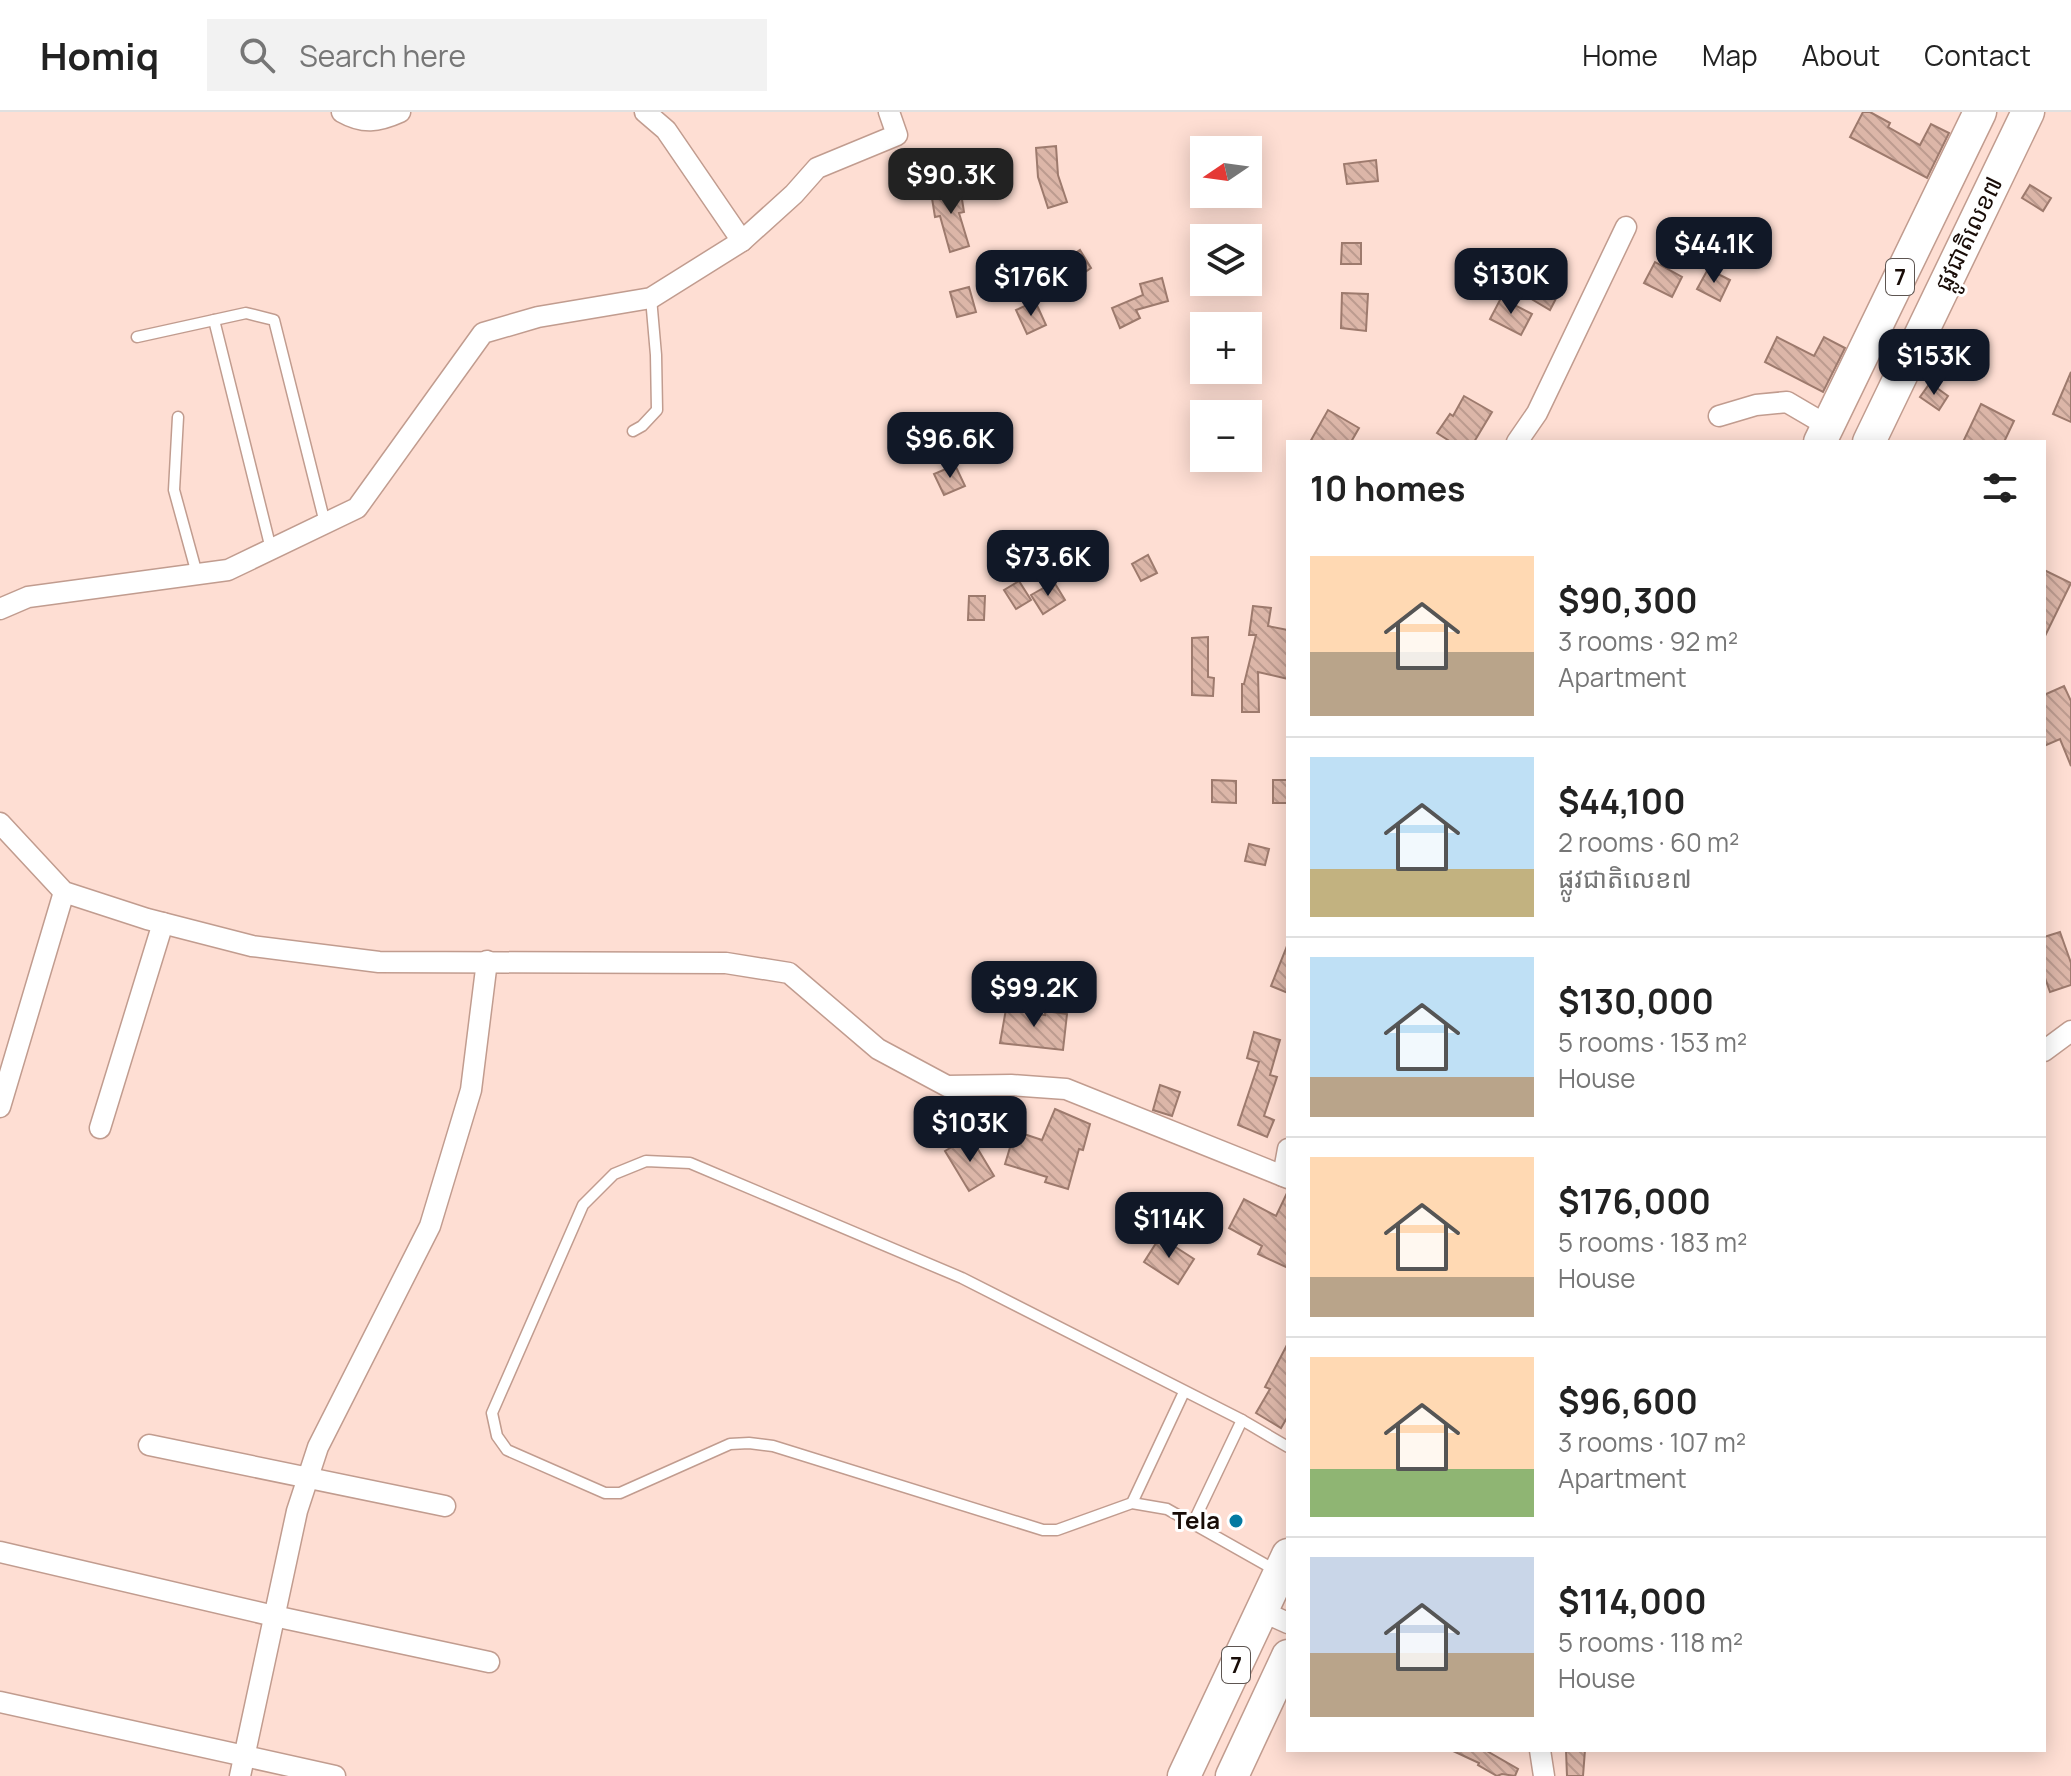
<!DOCTYPE html>
<meta charset="utf-8">
<style>
:root{--surface:#fff;--page:#f2f2f2;--text:#222;--muted:#767676;--line:#e0e0e0;--accent:#111827}
body{margin:0;font-family:Manrope,"Noto Sans Khmer",sans-serif;background:var(--page);color:var(--text);height:100vh;display:flex;flex-direction:column;font-size:30px;white-space:nowrap}
*{box-sizing:border-box;margin:0}
p{font-size:26px;color:var(--muted)}
.icon{flex:none;width:44px;height:44px;fill:none;stroke:currentColor;stroke-width:2;stroke-linecap:round;stroke-linejoin:round}
.map{position:relative;flex:1;overflow:hidden}
.details{position:absolute;left:1286px;top:328px;width:760px;height:1312px;display:flex;flex-direction:column;background:var(--surface);border-radius:0px;box-shadow:0 4px 20px #0003}
.details>*{flex:none}
.needle{width:52px;rotate:257deg}
.tools{position:absolute;left:1190px;top:24px;display:grid;gap:16px}
.tools a{display:grid;place-items:center;width:72px;height:72px;border-radius:0px;background:var(--surface);box-shadow:0 4px 20px #0003;font-size:40px}
.price{position:absolute;translate:-50% -68px;padding:0 18px;border-radius:16px;background:var(--accent);color:#fff;font-size:26px;line-height:52px;filter:drop-shadow(0 2px 4px #0008)}
.price::after{content:'';position:absolute;left:50%;top:48px;width:24px;height:18px;margin-left:-12px;background:inherit;clip-path:polygon(0 0,100% 0,50% 100%)}
.price.active{background:#222;color:#fff}
ul{padding:0;list-style:none}
li{display:flex;align-items:center;gap:24px;height:200px;padding:0 24px}
li+li{border-top:2px solid var(--line)}
li span{display:grid;place-items:center;flex:none;width:224px;height:160px;border-radius:0px;color:#555}
li>.icon{margin-inline-start:auto}
span .icon{width:96px;height:96px;fill:#fffc;stroke-width:1}
li b{font-size:34px}
h2{display:flex;justify-content:space-between;align-items:center;height:96px;padding:0 24px;font-size:34px}
header{display:flex;align-items:center;gap:48px;box-sizing:border-box;height:112px;padding:0 40px;background:var(--surface);border-bottom:2px solid var(--line)}
header strong{font-size:38px}
nav{display:flex;gap:44px;margin-inline-start:auto;font-size:28px}
.search{width:560px;height:72px;background:var(--page);display:flex;align-items:center;gap:20px;box-sizing:border-box;padding:0 28px;border-radius:0px;color:var(--muted);font-size:30px}
.map>svg:first-child{display:block}
</style>
<header>
<strong>Homiq</strong>
<div class="search"><svg class="icon" aria-label="search" viewBox="0 0 24 24"><circle cx="10" cy="10" r="6"/><path d="M15 15l6 6"/></svg>Search here</div>
<nav><a>Home</a><a>Map</a><a>About</a><a>Contact</a></nav>
</header>
<div class="map">
<svg width="2071" height="1664" viewBox="0 0 2071 1664">
<defs>
<pattern id="building-back-hatch" width="6" height="6" patternUnits="userSpaceOnUse" patternTransform="scale(2)"><rect width="6" height="6" fill="#dcb6a8"/><path d="M-1 5l2 2M0 0l6 6M5-1l2 2" fill="none" stroke="#bc9b8f"/></pattern>
</defs>
<rect width="100%" height="100%" fill="#feded3"/>
<g fill="url(#building-back-hatch)" stroke="#9d7a6d" stroke-width="2">
<polygon points="1863,0 1870,0 1890,11 1888,15 1920,33 1931,12 1949,21 1927,66 1850,25"/>
<polygon points="1056,34 1058,63 1067,90 1048,96 1038,65 1036,36"/>
<polygon points="1376,48 1378,69 1347,72 1344,52"/>
<polygon points="2030,73 2051,86 2043,99 2022,86"/>
<polygon points="960,75 964,100 959,101 969,134 950,140 940,104 935,105 931,80"/>
<polygon points="1342,131 1361,131 1361,152 1341,152"/>
<polygon points="1080,138 1091,156 1072,169 1060,151"/>
<polygon points="1655,150 1682,165 1672,185 1644,171"/>
<polygon points="1708,157 1730,168 1720,189 1697,177"/>
<polygon points="1539,165 1561,177 1550,198 1528,185"/>
<polygon points="1162,166 1168,189 1136,198 1140,206 1120,216 1112,196 1143,183 1140,172"/>
<polygon points="969,175 976,200 957,205 950,180"/>
<polygon points="1342,181 1368,182 1366,219 1341,216"/>
<polygon points="1501,186 1532,202 1521,223 1490,207"/>
<polygon points="1035,189 1046,213 1027,222 1016,198"/>
<polygon points="1777,225 1814,244 1824,225 1845,236 1823,280 1765,250"/>
<polygon points="2071,260 2071,310 2053,302"/>
<polygon points="1930,271 1948,284 1939,298 1920,285"/>
<polygon points="1464,284 1492,300 1474,330 1451,330 1437,321 1450,302 1453,304"/>
<polygon points="1981,292 2014,309 2004,330 1963,330"/>
<polygon points="1328,298 1359,316 1351,330 1310,330"/>
<polygon points="955,353 965,374 944,383 934,362"/>
<polygon points="1148,443 1157,461 1141,469 1132,452"/>
<polygon points="2044,458 2071,471 2044,526"/>
<polygon points="1019,469 1031,488 1016,497 1004,478"/>
<polygon points="1054,470 1065,488 1043,502 1031,483"/>
<polygon points="969,484 985,484 984,508 968,508"/>
<polygon points="1253,494 1271,496 1268,514 1288,518 1288,567 1258,560 1259,600 1242,600 1242,572 1244,572 1256,523 1249,523"/>
<polygon points="1208,525 1208,565 1214,566 1213,584 1192,583 1192,526"/>
<polygon points="2064,574 2071,589 2071,654 2060,627 2044,634 2044,583"/>
<polygon points="1212,668 1236,669 1236,691 1212,690"/>
<rect x="1273" y="668" width="15" height="23"/>
<polygon points="1249,732 1269,737 1265,753 1245,749"/>
<polygon points="2060,820 2071,851 2071,873 2050,880 2044,863 2044,825"/>
<polygon points="1287,834 1288,834 1288,881 1271,874"/>
<polygon points="1006,897 1045,903 1045,899 1067,902 1063,938 1000,931"/>
<polygon points="1254,920 1280,928 1270,963 1277,965 1264,1004 1274,1008 1267,1025 1238,1013 1259,950 1247,946"/>
<polygon points="1160,973 1180,980 1172,1004 1153,998"/>
<polygon points="1055,997 1090,1012 1083,1038 1079,1037 1068,1077 1045,1070 1047,1065 1005,1052 1015,1019 1042,1028"/>
<polygon points="970,1024 994,1064 969,1079 945,1039"/>
<polygon points="1288,1079 1288,1156 1258,1142 1262,1134 1229,1116 1244,1087 1276,1104"/>
<polygon points="1160,1125 1194,1147 1178,1172 1144,1150"/>
<polygon points="1288,1231 1288,1304 1281,1316 1256,1301 1270,1277 1265,1275"/>
<polygon points="1451,1638 1485,1638 1518,1657 1515,1664 1502,1662 1497,1664 1478,1653 1479,1651"/>
<polygon points="1566,1638 1585,1638 1583,1664 1567,1664"/>
</g>
<g fill="none" stroke-linecap="round" stroke-linejoin="round">
<g stroke="#c19c8f" stroke-width="13">
<g id="service">
<polyline points="214,208 271,437"/>
<polyline points="137,225 246,201 274,208 325,411"/>
<polyline points="178,305 174,378 197,462"/>
<polyline points="633,319 642,314 657,298 656,243 651,186"/>
<polyline points="1132,1391 1184,1280"/>
<polyline points="1193,1411 1242,1308"/>
<polyline points="1277,1459 1167,1397 1132,1391 1057,1418 1043,1418 773,1334 749,1331 730,1332 620,1381 605,1381 507,1338 497,1324 492,1301 583,1093 614,1062 646,1049 690,1051 962,1166 1242,1308 1288,1335"/>
</g>
</g>
<g stroke="#c19c8f" stroke-width="23">
<g id="minor">
<path d="M342 0C363 12 378 10 400 0"/>
<polyline points="645,0 666,18 742,129"/>
<polyline points="1719,304 1756,293 1787,290 1828,314"/>
<polyline points="1517,330 1537,301 1626,115"/>
<polyline points="0,497 28,485 228,458 357,396 483,221 538,205 651,186 742,129 794,82 817,56 897,23 889,0"/>
<polyline points="0,711 64,780 147,807 252,834 379,850 726,851 789,861 878,937 947,974 1011,973 1066,977 1288,1066"/>
<polyline points="2044,939 2071,919"/>
<polyline points="0,995 64,780"/>
<polyline points="100,1016 163,811"/>
<polyline points="1283,1064 1288,1037"/>
<polyline points="149,1333 445,1394"/>
<polyline points="0,1440 274,1504 489,1550"/>
<polyline points="1261,1499 1288,1511"/>
<polyline points="0,1590 335,1664"/>
<polyline points="1540,1638 1544,1664"/>
<polyline points="240,1664 297,1399 318,1335 430,1114 471,978 487,849"/>
</g>
</g>
<g stroke="#c19c8f" stroke-width="35">
<g id="trunk">
<polyline points="1820,330 1980,0"/>
<polyline points="1869,330 2028,0"/>
<polyline points="1184,1664 1288,1443"/>
<polyline points="1232,1664 1288,1544"/>
</g>
</g>
<use href="#service" stroke="#fff" stroke-width="10"/>
<use href="#minor" stroke="#fff" stroke-width="20"/>
<use href="#trunk" stroke="#fff" stroke-width="32"/>
</g>
<circle fill="#037aa2" stroke="#fff" stroke-width="3" cx="1236" cy="1409" r="8"/>
<g text-anchor="middle" stroke-width="6" stroke-linejoin="round" paint-order="stroke">
<g fill="#fff" stroke="#5d5551" stroke-width="2">
<rect x="1886" y="147" width="28" height="36" rx="6"/>
<rect x="1222" y="1535" width="28" height="36" rx="6"/>
</g>
<g font-size="22" font-weight="bold" fill="#180c07">
<text x="1900" y="173">7</text>
<text x="1236" y="1561">7</text>
</g>
<g font-size="24" fill="#180c07" stroke="#fff">
<text transform="translate(1969 122) rotate(-64)" y="8">ផ្លូវជាតិលេខ៧</text>
</g>
<g font-size="24" font-weight="bold" fill="#180c07" stroke="#fff" text-anchor="end">
<text x="1220" y="1417">Tela</text>
</g>
</g>
</svg>
<div class="tools">
<a><svg class="needle" viewBox="-14 -14 28 28"><path d="M0-13l5 13h-10z" fill="#e53935"/><path d="M0 13l5-13h-10z" fill="#767676"/></svg></a>
<a><svg class="icon" aria-label="layers" viewBox="0 0 24 24"><path d="M12 4l9 5-9 5-9-5zM3 14l9 5 9-5"/></svg></a>
<a>+</a>
<a>−</a>
</div>
<b class="price active" style="left:951px;top:104px">$90.3K</b>
<b class="price" style="left:1714px;top:173px">$44.1K</b>
<b class="price" style="left:1511px;top:204px">$130K</b>
<b class="price" style="left:1031px;top:206px">$176K</b>
<b class="price" style="left:1934px;top:285px">$153K</b>
<b class="price" style="left:950px;top:368px">$96.6K</b>
<b class="price" style="left:1048px;top:486px">$73.6K</b>
<b class="price" style="left:1034px;top:917px">$99.2K</b>
<b class="price" style="left:970px;top:1052px">$103K</b>
<b class="price" style="left:1169px;top:1148px">$114K</b>
<section class="details">
<h2>10 homes<svg class="icon" aria-label="filters" viewBox="0 0 24 24"><path d="M4 7h16M4 17h16"/><circle cx="9" cy="7" r="2"/><circle cx="15" cy="17" r="2"/></svg></h2>
<ul>
<li><span style="background:linear-gradient(#ffd9b3 60%,#b9a48a 0)"><svg class="icon" aria-label="home" viewBox="0 0 24 24"><path d="M3 11l9-7 9 7M6 9v11h12V9"/></svg></span><div><b>$90,300</b><p>3 rooms · 92 m²</p><p>Apartment</p></div></li>
<li><span style="background:linear-gradient(#bfe0f5 70%,#c2b280 0)"><svg class="icon" aria-label="home" viewBox="0 0 24 24"><path d="M3 11l9-7 9 7M6 9v11h12V9"/></svg></span><div><b>$44,100</b><p>2 rooms · 60 m²</p><p>ផ្លូវជាតិលេខ៧</p></div></li>
<li><span style="background:linear-gradient(#bfe0f5 75%,#b9a48a 0)"><svg class="icon" aria-label="home" viewBox="0 0 24 24"><path d="M3 11l9-7 9 7M6 9v11h12V9"/></svg></span><div><b>$130,000</b><p>5 rooms · 153 m²</p><p>House</p></div></li>
<li><span style="background:linear-gradient(#ffd9b3 75%,#b9a48a 0)"><svg class="icon" aria-label="home" viewBox="0 0 24 24"><path d="M3 11l9-7 9 7M6 9v11h12V9"/></svg></span><div><b>$176,000</b><p>5 rooms · 183 m²</p><p>House</p></div></li>
<li><span style="background:linear-gradient(#ffd9b3 70%,#8fb573 0)"><svg class="icon" aria-label="home" viewBox="0 0 24 24"><path d="M3 11l9-7 9 7M6 9v11h12V9"/></svg></span><div><b>$96,600</b><p>3 rooms · 107 m²</p><p>Apartment</p></div></li>
<li><span style="background:linear-gradient(#c9d6e8 60%,#b9a48a 0)"><svg class="icon" aria-label="home" viewBox="0 0 24 24"><path d="M3 11l9-7 9 7M6 9v11h12V9"/></svg></span><div><b>$114,000</b><p>5 rooms · 118 m²</p><p>House</p></div></li>
</ul>
</section>
</div>
